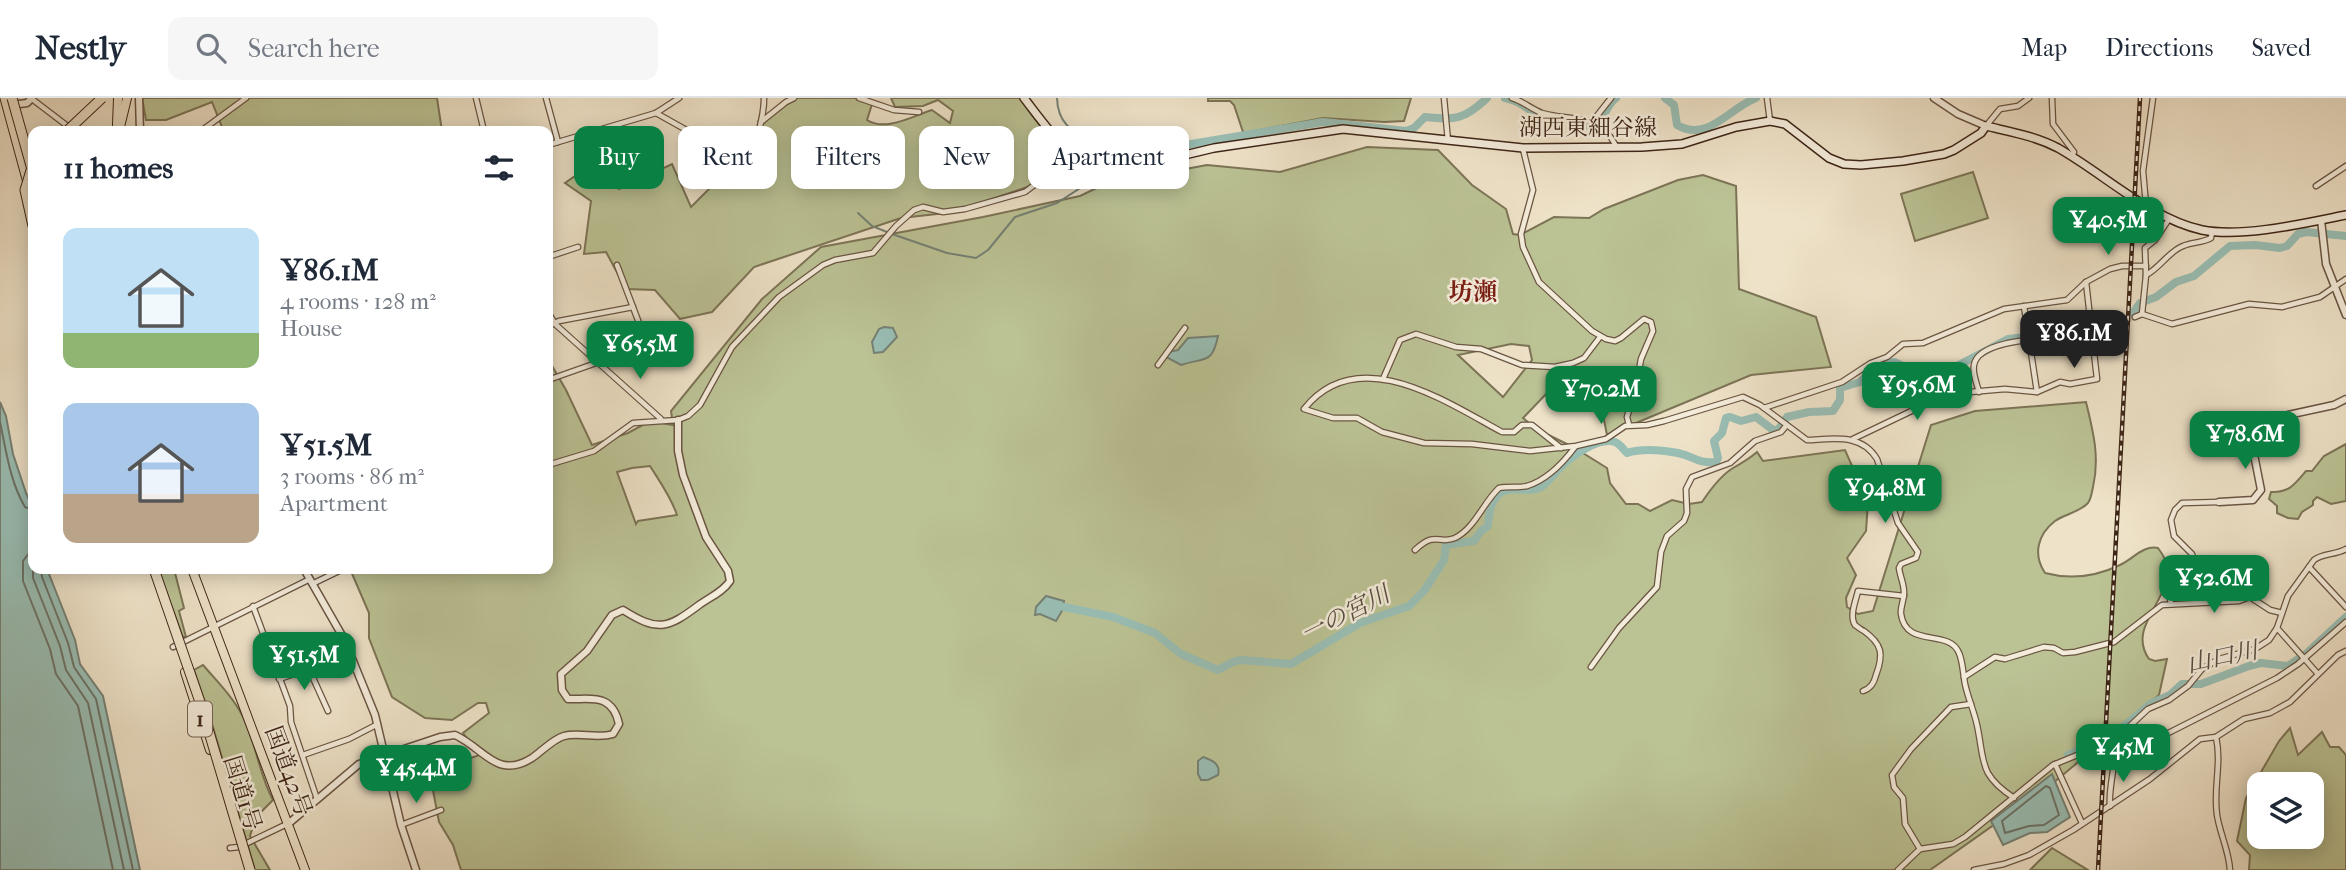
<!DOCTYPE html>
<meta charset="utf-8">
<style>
:root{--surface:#fff;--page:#f6f6f7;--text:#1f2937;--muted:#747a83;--line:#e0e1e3;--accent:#0b8043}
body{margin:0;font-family:"IM FELL French Canon","Noto Serif JP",serif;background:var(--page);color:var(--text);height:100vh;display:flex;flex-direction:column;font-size:26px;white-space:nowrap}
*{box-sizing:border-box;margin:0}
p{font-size:23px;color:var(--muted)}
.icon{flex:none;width:38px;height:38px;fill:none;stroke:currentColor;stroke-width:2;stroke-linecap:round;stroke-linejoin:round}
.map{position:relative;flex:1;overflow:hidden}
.details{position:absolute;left:28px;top:28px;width:525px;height:448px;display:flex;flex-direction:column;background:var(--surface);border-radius:14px;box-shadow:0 4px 18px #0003}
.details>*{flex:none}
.banner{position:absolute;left:574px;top:28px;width:665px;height:63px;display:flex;gap:14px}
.buttons{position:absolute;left:2247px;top:674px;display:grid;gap:14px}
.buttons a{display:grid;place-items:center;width:77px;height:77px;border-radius:14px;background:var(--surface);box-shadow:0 4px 18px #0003;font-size:35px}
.price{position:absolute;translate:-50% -60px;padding:0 16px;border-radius:14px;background:var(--accent);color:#fff;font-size:23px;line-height:46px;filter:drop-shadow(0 2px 4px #0008)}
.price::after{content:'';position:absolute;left:50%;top:42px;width:21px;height:16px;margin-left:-10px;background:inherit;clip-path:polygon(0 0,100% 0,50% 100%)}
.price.selected{background:#222;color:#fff}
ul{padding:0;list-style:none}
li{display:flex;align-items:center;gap:21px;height:175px;padding:0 35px}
li span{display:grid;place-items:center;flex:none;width:196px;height:140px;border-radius:14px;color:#555}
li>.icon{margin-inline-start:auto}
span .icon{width:84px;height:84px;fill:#fffc;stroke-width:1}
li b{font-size:30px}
h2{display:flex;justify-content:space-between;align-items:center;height:84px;padding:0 35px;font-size:30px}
.tag{padding:0 24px;border-radius:14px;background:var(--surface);box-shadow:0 4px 18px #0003;font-size:24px;line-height:63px}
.tag.selected{background:var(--accent);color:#fff}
header{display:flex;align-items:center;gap:42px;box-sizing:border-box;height:98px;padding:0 35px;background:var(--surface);border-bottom:2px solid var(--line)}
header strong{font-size:33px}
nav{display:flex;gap:38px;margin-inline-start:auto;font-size:24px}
.search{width:490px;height:63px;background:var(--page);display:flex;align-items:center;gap:18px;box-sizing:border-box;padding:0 24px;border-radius:14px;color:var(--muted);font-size:26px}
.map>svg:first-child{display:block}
</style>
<header>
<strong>Nestly</strong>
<div class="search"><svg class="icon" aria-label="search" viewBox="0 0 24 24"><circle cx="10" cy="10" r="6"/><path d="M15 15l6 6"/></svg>Search here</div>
<nav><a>Map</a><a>Directions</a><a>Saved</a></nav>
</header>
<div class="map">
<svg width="2346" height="772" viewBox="0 0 2346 772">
<rect width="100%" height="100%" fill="#eee2c8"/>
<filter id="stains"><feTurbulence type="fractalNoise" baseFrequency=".00286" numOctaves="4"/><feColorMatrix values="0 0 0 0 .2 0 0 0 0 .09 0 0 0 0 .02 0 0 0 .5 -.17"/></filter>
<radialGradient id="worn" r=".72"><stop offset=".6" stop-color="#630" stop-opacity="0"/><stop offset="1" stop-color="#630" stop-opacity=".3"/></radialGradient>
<g fill="#bbc294" stroke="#7c7456" stroke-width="2" fill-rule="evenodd">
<polygon points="142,0 437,0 442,33 218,33 222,29 212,4 166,22 146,22"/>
<path d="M796 0H855L872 6 867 22C885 34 913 18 932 12L950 25 953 13 938 2 923 8 895 9 891 0H1025L1071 56 1030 88 955 114 901 120 754 169 712 214 680 221 655 192 626 191 606 154 584 156 591 103 565 85 585 71 619 91 672 66 691 109 717 83H734L740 63 760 24Z"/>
<polygon points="1208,0 1411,0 1404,23 1384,24 1323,20 1249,34 1243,34 1234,7 1230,3 1208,3"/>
<path d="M1367 49 1438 52 1472 87 1506 111 1513 136 1520 137 1554 119 1589 120 1604 111 1678 82 1703 77 1736 88 1739 191 1816 219 1831 269 1751 277 1607 337 1594 271 1571 270 1523 320 1529 325 1526 326 1573 349 1607 370 1610 385 1626 406H1638L1650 413 1672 402 1689 406 1702 404C1710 392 1720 378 1733 370 1742 365 1749 361 1757 354L1763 363 1845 352 1868 404 1866 433 1847 460 1856 477 1846 500 1847 509 1858 516 1873 513 1931 327 1975 313 2086 304C2093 333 2100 359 2093 389 2092 394 2091 401 2088 405 2080 414 2065 416 2055 423 2037 437 2033 457 2045 475 2071 482 2095 479 2120 467 2133 461 2143 447 2158 450 2161 454 2165 460 2166 465 2176 499 2125 527 2149 561L2155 563 2167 561 2159 597 2053 685 1930 772H461L453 747 439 724 432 687 426 681 452 666 480 657 463 635 489 615 486 605H478L452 622 425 620 392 599 369 540V515L350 471H548V261L566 292 592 347 628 335 650 323 673 327 671 313 762 201 821 149 983 119 1080 98 1105 86 1207 67 1280 74ZM1511 246 1529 248 1532 262 1503 299 1458 257ZM650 368C660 384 671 399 677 417L638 423 636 426 617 374 632 370Z"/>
<polygon points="1973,74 1988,120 1915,143 1901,96"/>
<path d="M2346 346V403L2331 406 2317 399 2313 403V407L2302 414 2298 421 2288 420 2277 415V408L2269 401 2271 394C2289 395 2295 386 2306 373H2312L2324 358Z"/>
<polygon points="158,471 174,471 184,510 179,513 186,539 183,539"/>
<path d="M203 567C215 581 229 595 238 610 256 638 257 673 273 702L256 719 250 738 270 772H255L210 619 194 572Z"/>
<path d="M2290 630 2298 657 2322 634 2330 649H2339L2346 657V772H2249L2250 757 2237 743 2246 700 2279 643ZM2259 686H2312V738H2259Z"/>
<polygon points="2052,750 2088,772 2030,772"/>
</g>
<g fill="#99beb4" stroke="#758175" stroke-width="2">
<polygon points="884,229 893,230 897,239 883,254 874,255 872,244 879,231"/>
<path d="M1218 238C1212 267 1205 259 1181 267L1166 259 1168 254 1178 252 1188 240Z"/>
<polygon points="0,304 6,318 13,356 26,395 33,410 33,471 47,471 75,542 80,566 103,598 140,772 0,772"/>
<polygon points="1046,498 1064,503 1063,511 1056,523 1040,516 1035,517 1036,509"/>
<path d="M1203 659C1212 662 1221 666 1218 677L1208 682H1201L1198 676V663Z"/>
<polygon points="2052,676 2070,719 2047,734 2030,735 2003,747 1991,723"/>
</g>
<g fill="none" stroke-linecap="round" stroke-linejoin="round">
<g stroke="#6c7266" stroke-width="2">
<path d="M0 324C6 352 10 384 25 409L33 412"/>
<polyline points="33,450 23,463 23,483 50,551 56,576 78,608 113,772"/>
<polyline points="33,466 33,480 60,548 66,572 88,605 124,772"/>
<polyline points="41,471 42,479 68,545 74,569 96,601 133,772"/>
<polygon points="2046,688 2050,690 2059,717 2044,727 2029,728 2005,735 2002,723"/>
</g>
<g stroke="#758175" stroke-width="2">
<path d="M1057 0C1058 45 1105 36 1116 69L1113 70"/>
<polyline points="858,115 872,128 887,134"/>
<polyline points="892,136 947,155 976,160 988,152 1015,119 1057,105 1102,76"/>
</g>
<g stroke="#99beb4" stroke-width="8">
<path d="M1505 0C1520 3 1526 10 1539 18 1546 22 1557 17 1565 20 1576 23 1585 31 1596 25 1607 18 1606 7 1616 0"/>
<path d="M1665 0 1674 7 1677 27C1708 45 1729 10 1756 0"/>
<path d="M1116 69 1179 48 1323 24 1406 33 1414 30 1425 19C1455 22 1464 22 1487 0"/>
<path d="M1064 509 1113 519 1155 535 1181 556 1218 572 1235 563 1242 562 1291 566 1360 525 1409 508 1424 493 1444 462 1446 447 1474 443 1481 433 1488 428C1489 415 1490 402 1502 394 1510 388 1527 395 1539 390 1550 384 1553 376 1562 368 1573 357 1599 339 1615 344 1620 346 1623 351 1627 355 1642 350 1662 352 1678 355 1694 358 1697 366 1716 364L1718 360 1714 343 1722 335 1726 320 1730 319 1741 323 1756 319 1773 332H1778L1787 319 1809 314 1833 313 1840 302V290L1860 284 1875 269 1887 265 1894 264 1905 269 1919 271 1932 268H1957L2008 241 2105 230 2130 219 2140 205 2156 199 2176 184 2194 178 2230 148 2255 147 2280 150 2287 148 2298 136 2306 134 2346 138"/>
<polyline points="2068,657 2109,641 2150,606 2170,597 2182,586 2201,586 2249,568 2261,565 2288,568 2307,555 2346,519"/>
</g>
<polyline stroke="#cbbca5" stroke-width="4.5" stroke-dasharray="4.5 2" stroke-linecap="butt" points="2116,228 2135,219"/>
<g stroke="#6a5543" stroke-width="7">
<g id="minor">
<polyline points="476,0 484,33"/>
<polyline points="546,0 558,44"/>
<polyline points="859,0 894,12 919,14"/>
<polyline points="1444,0 1448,43"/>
<path d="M1512 0C1523 3 1531 11 1542 15 1572 24 1598 13 1616 48"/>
<polyline points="1767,0 1770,23"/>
<polyline points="2052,0 2053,26 2074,54 2072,58"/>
<polyline points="32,1 74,33"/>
<path d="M656 15 742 63C756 58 764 14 764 0"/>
<polyline points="761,24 786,4 794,0"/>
<polyline points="1592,24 1611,0"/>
<polyline points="1986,28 2000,11 2018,8 2029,0"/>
<polyline points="201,33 246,0"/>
<polyline points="548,47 656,15 679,0"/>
<polyline points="1523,51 1533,92 1521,136 1523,149 1539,184 1592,233 1606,241 1615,243 1621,240 1644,221 1651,224 1653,233 1641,261 1636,289 1627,319 1629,327"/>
<polyline points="2316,88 2346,68"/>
<polyline points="2146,107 2143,73 2153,0"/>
<polyline points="548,159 578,149"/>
<path d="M2146 177C2160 170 2169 153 2183 148 2192 144 2202 145 2211 140L2212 134"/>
<polyline points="2024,208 2037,294"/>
<polyline points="548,214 555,226 661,321"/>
<polyline points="2142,216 2146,177 2145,150 2155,142 2169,121"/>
<polyline points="2135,219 2142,216 2172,226 2249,206 2282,209 2320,199 2346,181"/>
<polyline points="548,228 559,223 633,209"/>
<polyline points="1158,267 1185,230"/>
<polyline points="1383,281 1400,242 1416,236 1456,249 1481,251 1522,267 1555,269 1573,265 1584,260 1600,239"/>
<polyline points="548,282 599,264 639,225 617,167"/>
<path d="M1979 294C1977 286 1972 275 1974 267 1979 233 2093 243 2116 228"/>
<polyline points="1764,310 1842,284 1871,265 1887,259 1903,246 1923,245 2004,211 2067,202 2086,184 2110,171 2122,168 2146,168"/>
<polyline points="1853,341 1947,296 2005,291 2037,294 2060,284 2070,286 2097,281 2086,184"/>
<path d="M1561 350 1532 327H1522L1514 334H1502C1446 304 1358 243 1304 311L1333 320H1357L1382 334 1424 345 1472 346 1530 353 1576 348 1606 341 1625 328 1647 327 1664 323 1743 299 1760 307 1807 342C1834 341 1861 335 1877 361L1898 425 1918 454 1916 460 1901 466 1899 470C1900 479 1904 485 1904 495 1904 502 1900 510 1901 516 1906 551 1949 530 1959 555 1963 564 1963 576 1965 586 1968 600 1974 613 1977 627 1985 664 1978 676 2014 700"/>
<polyline points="548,367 594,353 633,325 678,322 688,318 700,307 732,249 779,199 823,167 835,162 873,155 896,128 914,112 923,109 943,114 965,111 1025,94 1073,58"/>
<path d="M1415 452C1436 432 1438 447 1455 440 1475 430 1483 405 1499 390 1508 388 1518 390 1527 388 1547 382 1563 365 1575 349"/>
<polyline points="2309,469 2346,509"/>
<polyline points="2200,480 2192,456 2174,438 2171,422 2175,412 2182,405 2219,404"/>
<polyline points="312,486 343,471"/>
<polyline points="2250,499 2270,512 2282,515"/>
<polyline points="253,508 290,608 291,624 317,701"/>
<polyline points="2277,530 2318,576"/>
<polyline points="173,549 308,482"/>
<polyline points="1591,569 1619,530 1657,489 1661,454 1667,438 1684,423 1687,415 1686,391 1692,379 1730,365 1755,343 1781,334 1786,328"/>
<path d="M1964 579 1995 559 2005 561 2044 549 2054 550 2063 555 2075 554 2114 544 2162 507 2239 503 2250 499 2260 488C2247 483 2212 477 2200 480 2189 482 2179 487 2168 489L2171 506"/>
<polyline points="279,581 309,571 328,613"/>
<path d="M1863 593C1871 590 1874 585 1876 577 1884 556 1882 546 1864 533 1863 533 1855 527 1855 527 1849 518 1856 502 1858 493L1904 498"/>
<path d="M2216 639C2222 665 2213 691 2217 717 2220 736 2229 753 2230 772"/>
<polyline points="303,657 349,641 378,626"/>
<polyline points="2115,662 2277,580 2298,566 2346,524"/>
<polyline points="2055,666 2082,725"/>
<path d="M2110 708C2108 686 2118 665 2113 644L2116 641"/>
<polyline points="401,727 441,712"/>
<polyline points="230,750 239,749 287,726"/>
<polyline points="1920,751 1905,726 1903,700 1894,689 1892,677 1911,651 1951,609 1971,606"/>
<path d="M1898 772 1920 751 1953 746 1965 739 2053 667 2116 641 2148 611 2169 602 2188 588 2202 571 2219 561 2255 551 2269 542 2277 530 2288 498 2314 462C2323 455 2336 457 2346 451"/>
<polyline points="1974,772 2004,766 2029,757 2073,732 2150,681 2200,641 2216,639 2244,621 2270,615 2290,604 2338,557 2346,553"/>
</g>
</g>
<g stroke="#6a5543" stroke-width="9">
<g id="tertiary">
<polyline points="139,0 140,33"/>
<polyline points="1934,0 1958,16 1986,28"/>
<polyline points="12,7 27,5 32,0"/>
<polyline points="2321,122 2326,166 2346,217"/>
<polyline points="2210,334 2334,307 2346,301"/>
<polyline points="2219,404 2253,402 2261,392 2248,326"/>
<polyline points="304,471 344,541 375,617 401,727 416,772"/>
<path d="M288 726 359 666 440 639 455 637C485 651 497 682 532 660 541 654 553 641 564 638 580 634 597 641 613 636L619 626C612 594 590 602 568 601L562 592 561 576 587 553 612 517 623 512C658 534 667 531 699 507 710 499 723 494 730 483L728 473 706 439 683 377 678 353V322"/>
</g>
</g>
<g stroke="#3e2617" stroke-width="10">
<path id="secondary" d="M1024 0C1045 27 1074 71 1109 75L1214 50 1343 31 1523 50 1642 49 1682 46 1736 29 1770 23 1785 26 1829 60 1844 66 1861 67 1903 63 1944 56 1954 52 1981 35 1986 28C2011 34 2035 38 2058 50 2104 76 2151 121 2202 132 2242 140 2306 125 2346 117"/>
</g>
<g stroke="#3e2617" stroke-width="10">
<g id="trunk">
<polyline points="117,27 118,0"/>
<polyline points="119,33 127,0"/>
<polyline points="192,471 305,772"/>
<polyline points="185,574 210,652"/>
</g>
</g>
<g stroke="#3e2617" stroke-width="11">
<polyline id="motorway" points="5,0 33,103"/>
</g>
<use href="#minor" stroke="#f4ecdb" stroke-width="4.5"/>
<use href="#tertiary" stroke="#f4ecdb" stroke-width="6"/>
<use href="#secondary" stroke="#f4ecdb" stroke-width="7"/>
<use href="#trunk" stroke="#eee2c8" stroke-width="8"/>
<use href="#motorway" stroke="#eee2c8" stroke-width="9"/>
<g stroke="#3e2617" stroke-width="4.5">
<polyline id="rail" points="2098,772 2140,0"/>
</g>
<use href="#rail" stroke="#f4ecdb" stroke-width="2" stroke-dasharray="5" stroke-linecap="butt"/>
<g stroke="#3e2617" stroke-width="11" stroke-linecap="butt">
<g id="motorway-bridge">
<polyline points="12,0 33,75"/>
<polyline points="67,33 102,0"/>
<polyline points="32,69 25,92 33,128"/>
<polyline points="154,471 200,604 250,772"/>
</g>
</g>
<use href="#motorway-bridge" stroke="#eee2c8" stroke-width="9"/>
</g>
<g text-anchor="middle" stroke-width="5" stroke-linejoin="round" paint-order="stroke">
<rect fill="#f4ecdb" stroke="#756152" stroke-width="2" x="188" y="603.5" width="24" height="35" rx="5"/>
<g font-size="21" font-weight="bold" fill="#3e2617">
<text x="200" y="628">1</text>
</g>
<g font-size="23" fill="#3e2617" stroke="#f4ecdb">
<text x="1588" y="37">湖西東細谷線</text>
<text transform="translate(289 673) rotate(70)" y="8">国道42号</text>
<text transform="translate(243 695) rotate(73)" y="8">国道1号</text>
</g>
<g font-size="24" font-weight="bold" fill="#7a1f14" stroke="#f4ecdb">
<text x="1473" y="202">坊瀬</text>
</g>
<g font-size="24" font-style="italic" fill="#554c3e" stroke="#f4ecdb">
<text transform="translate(1345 516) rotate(-27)" y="8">一の宮川</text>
<text transform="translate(2222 559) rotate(-12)" y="8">山口川</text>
</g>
</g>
<rect width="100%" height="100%" filter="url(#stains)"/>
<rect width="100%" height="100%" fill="url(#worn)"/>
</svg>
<div class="buttons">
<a><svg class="icon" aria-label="layers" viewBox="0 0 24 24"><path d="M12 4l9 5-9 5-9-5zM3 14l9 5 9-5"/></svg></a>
</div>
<b class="price" style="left:2108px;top:159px">¥40.5M</b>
<b class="price selected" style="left:2074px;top:272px">¥86.1M</b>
<b class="price" style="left:640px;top:283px">¥65.5M</b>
<b class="price" style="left:1917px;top:324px">¥95.6M</b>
<b class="price" style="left:1601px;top:328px">¥70.2M</b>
<b class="price" style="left:2245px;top:373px">¥78.6M</b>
<b class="price" style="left:1885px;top:427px">¥94.8M</b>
<b class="price" style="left:2214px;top:517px">¥52.6M</b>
<b class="price" style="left:304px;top:594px">¥51.5M</b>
<b class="price" style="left:2123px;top:686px">¥45M</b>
<b class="price" style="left:416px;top:707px">¥45.4M</b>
<div class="banner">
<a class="tag selected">Buy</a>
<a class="tag">Rent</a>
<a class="tag">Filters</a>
<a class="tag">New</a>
<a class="tag">Apartment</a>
</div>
<section class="details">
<h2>11 homes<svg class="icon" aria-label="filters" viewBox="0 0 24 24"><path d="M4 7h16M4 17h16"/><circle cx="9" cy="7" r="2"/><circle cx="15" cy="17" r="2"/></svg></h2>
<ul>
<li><span style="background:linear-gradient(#bfe0f5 75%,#8fb573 0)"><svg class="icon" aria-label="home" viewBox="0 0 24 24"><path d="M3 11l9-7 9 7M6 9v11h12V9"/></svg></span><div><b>¥86.1M</b><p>4 rooms · 128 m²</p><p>House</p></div></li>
<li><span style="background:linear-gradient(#a9c7e8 65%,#b9a48a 0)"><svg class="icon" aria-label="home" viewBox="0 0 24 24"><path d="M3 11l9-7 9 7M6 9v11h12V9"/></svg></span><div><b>¥51.5M</b><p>3 rooms · 86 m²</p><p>Apartment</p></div></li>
</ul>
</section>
</div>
